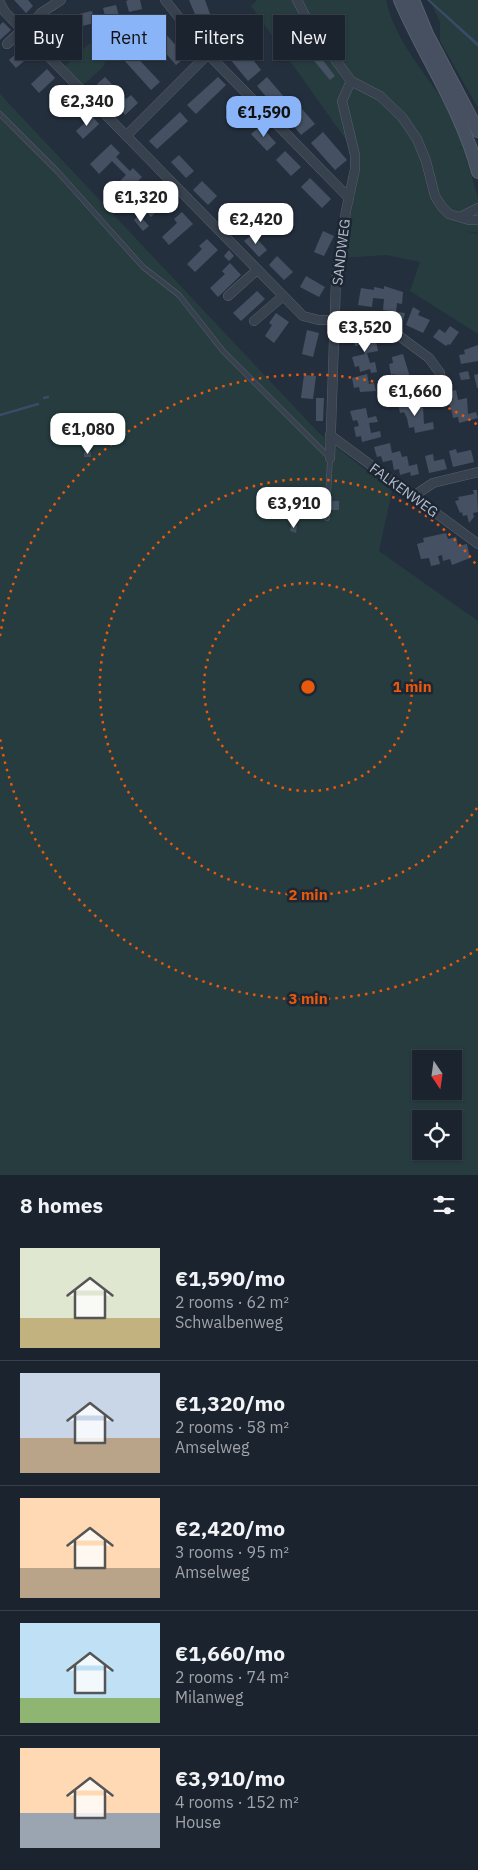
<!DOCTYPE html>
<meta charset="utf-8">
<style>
:root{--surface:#1b232e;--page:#242b36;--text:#f1f3f6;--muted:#a0a4aa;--line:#39404a;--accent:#8ab4f8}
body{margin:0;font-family:"IBM Plex Sans",sans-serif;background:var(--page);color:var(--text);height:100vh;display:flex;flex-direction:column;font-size:19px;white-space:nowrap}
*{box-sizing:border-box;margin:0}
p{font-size:16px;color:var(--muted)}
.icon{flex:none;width:28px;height:28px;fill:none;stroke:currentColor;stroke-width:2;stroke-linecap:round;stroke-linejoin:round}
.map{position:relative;height:1175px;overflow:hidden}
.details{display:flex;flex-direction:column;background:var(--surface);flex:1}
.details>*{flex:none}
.guide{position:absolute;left:15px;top:15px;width:449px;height:45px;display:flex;gap:10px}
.needle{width:32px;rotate:167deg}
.buttons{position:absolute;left:412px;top:1050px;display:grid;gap:10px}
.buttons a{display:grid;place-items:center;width:50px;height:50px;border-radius:0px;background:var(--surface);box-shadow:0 1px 4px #0004,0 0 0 1px var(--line);font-size:25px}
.price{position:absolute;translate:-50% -42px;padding:0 11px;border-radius:10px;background:#fff;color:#222;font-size:16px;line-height:32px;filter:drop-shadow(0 1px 2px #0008)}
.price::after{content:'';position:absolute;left:50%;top:30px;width:15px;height:11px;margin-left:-8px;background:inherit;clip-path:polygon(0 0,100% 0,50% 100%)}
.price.on{background:var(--accent);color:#111}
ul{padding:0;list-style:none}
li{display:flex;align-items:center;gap:15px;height:125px;padding:0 20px}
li+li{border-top:1px solid var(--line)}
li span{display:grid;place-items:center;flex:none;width:140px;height:100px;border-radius:0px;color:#555}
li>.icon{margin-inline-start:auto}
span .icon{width:60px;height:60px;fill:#fffc;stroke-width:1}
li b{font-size:21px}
h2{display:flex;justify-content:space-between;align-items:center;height:60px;padding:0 20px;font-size:21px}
.chip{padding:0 18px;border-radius:0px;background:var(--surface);box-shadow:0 1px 4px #0004,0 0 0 1px var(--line);font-size:18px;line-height:45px}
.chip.on{background:var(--accent);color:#111}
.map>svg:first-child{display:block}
</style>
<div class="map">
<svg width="478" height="1175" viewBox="0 0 478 1175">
<rect width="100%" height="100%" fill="#242f3e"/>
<g fill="#263c3f" fill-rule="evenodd">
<path d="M257 0H386C395 41 425 72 447 107 454 118 458 133 463 146L456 150 463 147 478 198V233L464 231 478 234V334L410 291 420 262 386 255 342 258 359 172V158L251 6Z"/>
<polygon points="430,0 478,0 478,108 440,41 440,22"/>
<polygon points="141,19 150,26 109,53 103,67 80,88 61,70 90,43 121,22"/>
<path d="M0 94 319 433 392 491 379 551 478 621V1175H0ZM421 1059H454V1091H421ZM421 1119H454V1151H421Z"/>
</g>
<polygon fill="#394c67" points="427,0 430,0 478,43 478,47"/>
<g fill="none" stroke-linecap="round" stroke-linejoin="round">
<g stroke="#394c67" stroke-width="2.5">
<polyline points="44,398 48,397"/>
<polyline points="0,415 38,404"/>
</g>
</g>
<g fill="#455162">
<polygon points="14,0 28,0 33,6 26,13"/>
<polygon points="129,0 140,0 142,9 129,12 126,1"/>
<polygon points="189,0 205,0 218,36 208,40 201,17 197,19"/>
<polygon points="116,5 119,16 106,20 103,8"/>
<polygon points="92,11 95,23 82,26 79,14"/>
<polygon points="3,22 11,30 0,40 0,25"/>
<polygon points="62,23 81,42 71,52 52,32"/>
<polygon points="158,25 186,57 176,65 148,33"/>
<polygon points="239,42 261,70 248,81 225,53"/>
<polygon points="311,45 335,76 330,80 305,50"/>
<polygon points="25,46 32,54 16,68 9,60"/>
<polygon points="131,51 160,82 151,90 123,59"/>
<polygon points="47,69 55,78 39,93 31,84"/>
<polygon points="105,77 126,99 131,95 138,103 125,115 97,84"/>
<polygon points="218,77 226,85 196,114 187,105"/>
<polygon points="267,77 285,98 275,107 257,86"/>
<polygon points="69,92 77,100 61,116 53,108"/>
<polygon points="237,100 251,116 241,125 227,109"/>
<polygon points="297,103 315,124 301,135 284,114"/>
<polygon points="180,112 188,121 157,149 149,141"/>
<polygon points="92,116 99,124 83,139 76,131"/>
<polygon points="261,126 276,143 267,151 251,134"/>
<polygon points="323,132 347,160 335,170 311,143"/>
<polygon points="111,144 120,153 116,157 130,171 133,168 142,177 121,198 112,189 126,175 112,161 99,174 90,164"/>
<polygon points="285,151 301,167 291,176 276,160"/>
<polygon points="179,155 194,171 186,178 171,162"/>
<polygon points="310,178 331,199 322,208 301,187"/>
<polygon points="202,181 217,196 208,205 193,190"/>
<polygon points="159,188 169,199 151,217 141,206"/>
<polygon points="226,211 236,222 241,218 251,228 244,234 239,230 234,234 219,218"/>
<polygon points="182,212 193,224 169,245 162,237 177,223 174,219"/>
<polygon points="139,215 149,226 143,231 134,220"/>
<polygon points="323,231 334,236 324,256 314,252"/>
<polygon points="253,234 267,250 259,257 244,241"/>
<polygon points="207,239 218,250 195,272 187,264 202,249 199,246"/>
<polygon points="229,250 234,256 229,261 224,256"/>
<polygon points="277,256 293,272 284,280 269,265"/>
<polygon points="230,263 241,275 218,297 210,288 225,274 222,271"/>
<polygon points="306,276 325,287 319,297 300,287"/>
<polygon points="384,286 403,292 402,304 397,303 396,312 405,313 403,321 388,319 389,311 383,310 384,299 373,298 372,307 358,305 361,288 374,290 374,287 384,289"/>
<polygon points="257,291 265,299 241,321 233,313"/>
<polygon points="413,307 420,311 418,315 430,320 423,333 406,325"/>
<polygon points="276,313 289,322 274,343 265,336 272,325 269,323"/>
<polygon points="450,326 459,332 450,345 448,344 446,346 433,337 439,329 445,333"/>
<polygon points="307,330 319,333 313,357 302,354"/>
<polygon points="368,332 370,342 376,341 378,351 367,353 370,363 375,362 377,372 371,373 370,369 360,372 359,366 355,367 352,357 365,354 360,345 355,346 353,336"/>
<polygon points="478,345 478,361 461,364 459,355 465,354 464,350"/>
<polygon points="403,354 413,387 403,389 401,383 397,384 394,374 391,375 389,364 393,363 392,357"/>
<polygon points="468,371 470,379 461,380 459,373"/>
<polygon points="367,374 369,384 374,383 376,391 360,392 359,387 354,388 352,378"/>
<polygon points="478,374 478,388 477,388 474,375"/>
<polygon points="304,375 316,376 313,399 301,398"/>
<polygon points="456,390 458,400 467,398 468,414 476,412 478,418 459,423 458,417 453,418 451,408 448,402 443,403 441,394"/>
<polygon points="316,398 324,398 323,421 316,421"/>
<polygon points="412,400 414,409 423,407 424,424 433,422 434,429 415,433 414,427 409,428 407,418 404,412 400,413 398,404"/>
<polygon points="366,408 368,418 376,416 378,422 369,423 371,433 380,431 381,437 362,442 361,436 356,437 354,427 359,426 357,420 353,421 350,411"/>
<polygon points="390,443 392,453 400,451 402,457 407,456 409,466 417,464 419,474 411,476 410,472 400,475 399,469 394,470 392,460 383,462 381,456 377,457 374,447"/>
<polygon points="456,449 457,453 471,450 474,462 453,467 449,451"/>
<rect x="84" y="452" width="7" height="5"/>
<polygon points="433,454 434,461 444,459 447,469 429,473 425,456"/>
<polygon points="473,490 477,490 478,512 473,513 474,517 469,523 467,515 463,516 462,512 460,513 455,501 459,500 458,497 474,494"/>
<rect x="332" y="501" width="7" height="9"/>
<polygon points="291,525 297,526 296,533 290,531"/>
<polygon points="446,533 448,539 456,537 458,546 467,544 470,558 452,565 450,559 443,561 442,555 438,556 440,564 431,566 429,558 421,559 417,544 424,542 423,538"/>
</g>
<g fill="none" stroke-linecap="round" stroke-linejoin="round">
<g stroke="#565f6c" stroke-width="5.5">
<polyline id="lane" points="0,114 58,172 143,267 179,295 223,351 330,458 327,518"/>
</g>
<g stroke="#565f6c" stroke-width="10">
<g id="street">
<polyline points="165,0 208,54 349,198"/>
<polyline points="297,0 310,25 351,81 380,96 402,117 417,139 426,161 435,196 442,207 449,214 469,220 478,220"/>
<polyline points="0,3 5,12 303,316 319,320 356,320 383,324 429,358 440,373"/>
<polyline points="25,31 41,13 61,0"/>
<polyline points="7,44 23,29"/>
<polyline points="126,136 208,54"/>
<polyline points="462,216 478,208"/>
<polyline points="228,296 257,270"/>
<polyline points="254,321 283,296"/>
<polyline points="330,435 478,544"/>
<polyline points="330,458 336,281 346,211 355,169 355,155 342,101 351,81"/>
<polyline points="412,497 433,483 478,472"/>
</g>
</g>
<g stroke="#565f6c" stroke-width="14">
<g id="secondary">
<path d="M400 0C425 58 462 110 478 172"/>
<polyline points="413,0 427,34 478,131"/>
</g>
</g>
<use href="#lane" stroke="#38414e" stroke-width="4.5"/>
<use href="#street" stroke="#38414e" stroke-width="9"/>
<use href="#secondary" stroke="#465061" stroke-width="12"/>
</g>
<g fill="none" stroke="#e8590c" stroke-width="2.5" stroke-dasharray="2.5 5">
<circle cx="308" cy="687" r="104"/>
<path d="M477 808A208 208 0 1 1 477 566"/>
<path d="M478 949A312 312 0 0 1 0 738M0 636A312 312 0 0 1 478 425"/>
</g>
<g text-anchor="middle" stroke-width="5" stroke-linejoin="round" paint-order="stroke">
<g font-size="14" fill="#b4bcc9" stroke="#1d2633">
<text transform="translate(341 252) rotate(-83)" y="5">SANDWEG</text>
<text transform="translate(404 490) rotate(36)" y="5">FALKENWEG</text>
</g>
</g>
<circle cx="308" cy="687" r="8" fill="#e8590c" stroke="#1d2633" stroke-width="2.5"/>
<g font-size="15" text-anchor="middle" font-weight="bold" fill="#e8590c" stroke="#1d2633" stroke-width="5" stroke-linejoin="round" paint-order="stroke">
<text x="412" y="692">1 min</text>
<text x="308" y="900">2 min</text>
<text x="308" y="1004">3 min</text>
</g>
</svg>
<div class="buttons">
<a><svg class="needle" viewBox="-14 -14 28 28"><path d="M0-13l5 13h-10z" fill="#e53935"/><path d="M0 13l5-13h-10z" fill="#a0a4aa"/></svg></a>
<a><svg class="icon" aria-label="locate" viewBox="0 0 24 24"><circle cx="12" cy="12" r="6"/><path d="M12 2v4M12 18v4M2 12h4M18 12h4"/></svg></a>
</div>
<b class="price" style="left:87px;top:127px">€2,340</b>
<b class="price on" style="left:264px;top:138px">€1,590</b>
<b class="price" style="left:141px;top:223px">€1,320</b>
<b class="price" style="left:256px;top:245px">€2,420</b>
<b class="price" style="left:365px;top:353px">€3,520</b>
<b class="price" style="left:415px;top:417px">€1,660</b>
<b class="price" style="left:88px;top:455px">€1,080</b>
<b class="price" style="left:294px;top:529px">€3,910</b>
<div class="guide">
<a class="chip">Buy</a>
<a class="chip on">Rent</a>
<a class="chip">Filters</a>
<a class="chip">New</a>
</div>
</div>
<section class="details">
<h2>8 homes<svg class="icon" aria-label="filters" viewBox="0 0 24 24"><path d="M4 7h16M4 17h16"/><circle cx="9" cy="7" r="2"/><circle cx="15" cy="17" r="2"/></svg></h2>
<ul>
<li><span style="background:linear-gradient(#dfe7d0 70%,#c2b280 0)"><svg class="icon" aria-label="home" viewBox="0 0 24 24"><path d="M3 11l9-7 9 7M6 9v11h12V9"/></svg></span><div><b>€1,590/mo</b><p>2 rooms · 62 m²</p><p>Schwalbenweg</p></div></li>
<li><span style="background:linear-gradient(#c9d6e8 65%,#b9a48a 0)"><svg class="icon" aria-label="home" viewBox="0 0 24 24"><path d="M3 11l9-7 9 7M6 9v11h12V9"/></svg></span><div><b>€1,320/mo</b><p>2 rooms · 58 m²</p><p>Amselweg</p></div></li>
<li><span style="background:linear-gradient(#ffd9b3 70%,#b9a48a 0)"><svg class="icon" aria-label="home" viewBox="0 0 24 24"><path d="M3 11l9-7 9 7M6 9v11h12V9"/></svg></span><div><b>€2,420/mo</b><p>3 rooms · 95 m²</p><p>Amselweg</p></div></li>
<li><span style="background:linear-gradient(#bfe0f5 75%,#8fb573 0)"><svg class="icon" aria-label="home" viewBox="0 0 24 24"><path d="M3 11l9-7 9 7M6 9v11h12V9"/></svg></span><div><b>€1,660/mo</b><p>2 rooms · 74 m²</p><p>Milanweg</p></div></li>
<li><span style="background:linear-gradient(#ffd9b3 65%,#9aa5b1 0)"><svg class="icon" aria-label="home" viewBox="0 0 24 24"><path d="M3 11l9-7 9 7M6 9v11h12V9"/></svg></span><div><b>€3,910/mo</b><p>4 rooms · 152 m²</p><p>House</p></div></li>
</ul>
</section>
